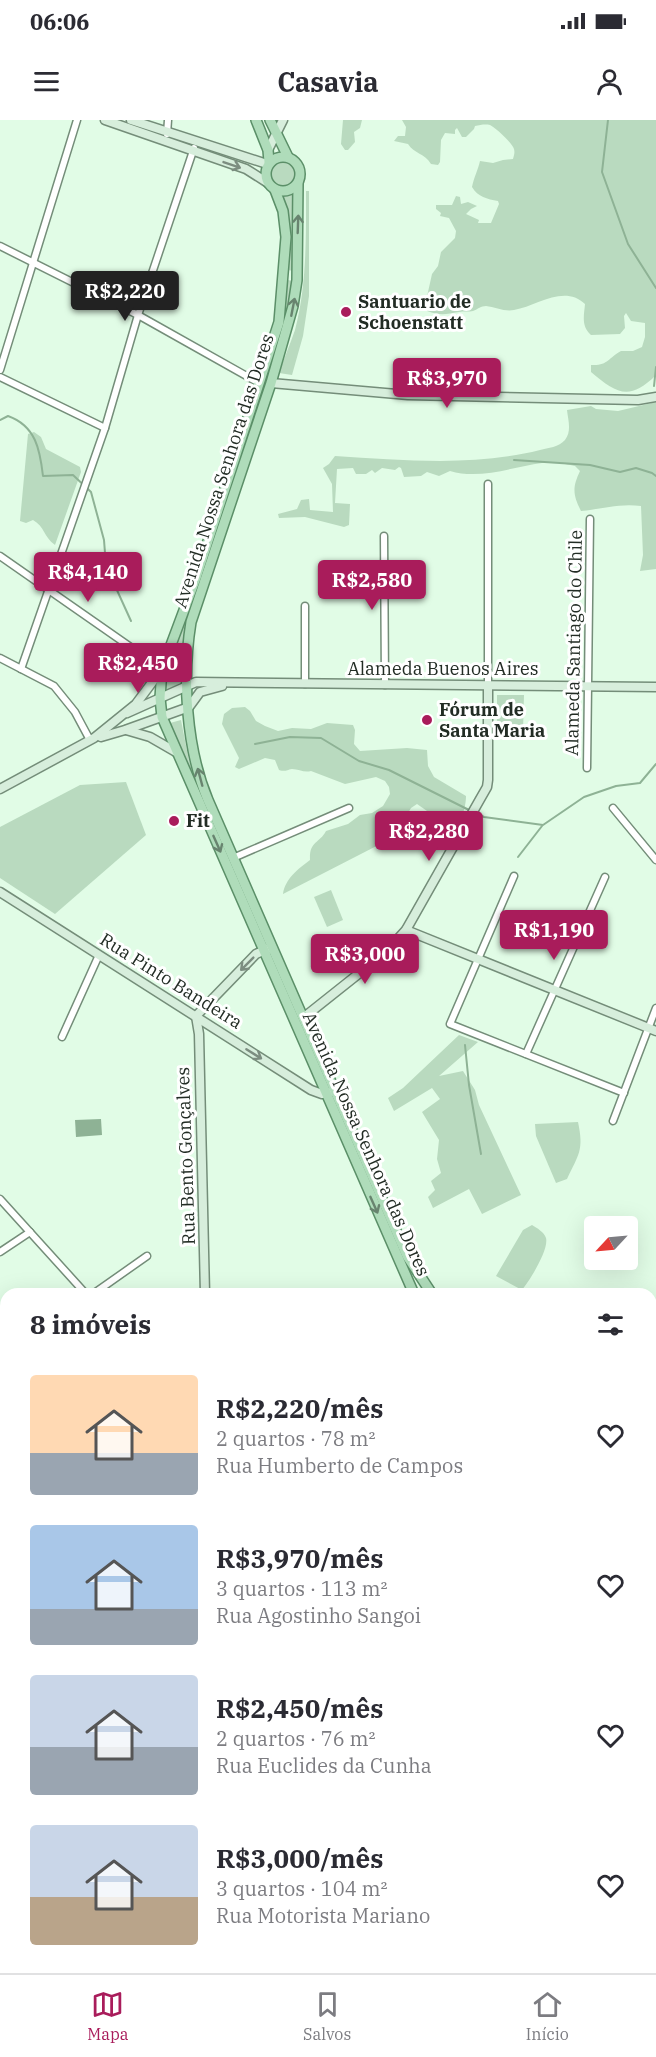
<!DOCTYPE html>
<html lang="pt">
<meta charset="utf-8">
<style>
:root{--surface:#fff;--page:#f2f2f3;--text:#2b2b33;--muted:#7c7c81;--line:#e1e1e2;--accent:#a91c5b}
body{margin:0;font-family:"IBM Plex Serif",serif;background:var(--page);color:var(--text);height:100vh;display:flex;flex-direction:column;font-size:22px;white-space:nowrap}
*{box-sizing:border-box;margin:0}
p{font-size:20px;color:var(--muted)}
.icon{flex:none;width:33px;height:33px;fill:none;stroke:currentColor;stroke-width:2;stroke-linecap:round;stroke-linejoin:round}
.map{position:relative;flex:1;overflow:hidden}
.details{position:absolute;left:0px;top:1168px;width:657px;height:686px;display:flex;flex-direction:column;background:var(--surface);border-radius:18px 18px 0 0;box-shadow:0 6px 24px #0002}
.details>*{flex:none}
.needle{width:39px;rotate:244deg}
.controls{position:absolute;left:584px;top:1096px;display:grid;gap:12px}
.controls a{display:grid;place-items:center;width:54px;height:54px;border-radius:6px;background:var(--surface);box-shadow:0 6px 24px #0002;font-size:30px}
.price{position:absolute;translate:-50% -51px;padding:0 14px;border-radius:6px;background:var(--accent);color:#fff;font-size:20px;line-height:39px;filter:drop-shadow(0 2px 3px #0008)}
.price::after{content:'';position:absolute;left:50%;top:36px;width:18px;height:14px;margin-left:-9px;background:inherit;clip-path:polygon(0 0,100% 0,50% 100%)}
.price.selected{background:#222;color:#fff}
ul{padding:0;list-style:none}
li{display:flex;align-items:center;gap:18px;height:150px;padding:0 30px}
li span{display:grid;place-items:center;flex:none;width:168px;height:120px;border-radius:6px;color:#555}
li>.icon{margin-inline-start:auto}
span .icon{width:72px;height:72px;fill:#fffc;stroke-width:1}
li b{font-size:26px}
h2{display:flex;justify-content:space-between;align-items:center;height:72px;padding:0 30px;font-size:26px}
.status{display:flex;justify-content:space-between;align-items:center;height:42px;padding:0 30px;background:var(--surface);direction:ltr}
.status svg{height:16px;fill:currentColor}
header{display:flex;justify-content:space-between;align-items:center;height:78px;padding:0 30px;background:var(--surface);font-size:27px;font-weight:700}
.menu{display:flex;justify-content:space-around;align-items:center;height:84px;border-top:2px solid var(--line);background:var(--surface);font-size:16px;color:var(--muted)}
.menu a{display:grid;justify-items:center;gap:3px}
.menu .selected{color:var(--accent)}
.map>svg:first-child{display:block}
</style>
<div class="status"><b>06:06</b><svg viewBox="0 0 49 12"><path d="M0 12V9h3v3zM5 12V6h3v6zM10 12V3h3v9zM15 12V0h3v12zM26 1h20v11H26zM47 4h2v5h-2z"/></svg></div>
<header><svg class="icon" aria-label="menu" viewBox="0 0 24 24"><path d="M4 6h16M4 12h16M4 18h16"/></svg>Casavia<svg class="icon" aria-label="person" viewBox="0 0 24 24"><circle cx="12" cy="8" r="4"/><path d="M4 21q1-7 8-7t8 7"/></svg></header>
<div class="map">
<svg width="656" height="1853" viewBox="0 0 656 1853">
<rect width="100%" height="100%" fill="#e1fce6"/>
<g fill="#b9dabf">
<polygon points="343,0 362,0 360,8 354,12 355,22 348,30 345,30 341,24"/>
<path d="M402 0H656V255C629 282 616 273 591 252V245C608 246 608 238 621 231H633L642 227 645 217V203L631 201 626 193 624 196 625 208 620 214 591 215C581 206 584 196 585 184 564 164 537 186 514 190 505 192 495 187 486 186 481 186 478 189 473 191 469 192 464 191 459 192 446 194 441 196 427 191 423 181 416 183 406 183V179L426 181 432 154 438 146 441 132 455 118 456 111 449 98 440 96 441 93 436 89V85H452L456 76 460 77 461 84 468 82 477 86 471 89 466 94 479 100 478 103H491L499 84 498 81C487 79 478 77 472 67 474 57 478 50 480 41L493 43 503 40 513 39C514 35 515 33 514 29 513 24 495 7 490 5 485 4 480 5 475 6L474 9 466 17H462L457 8 455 10V14L445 13 441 20 440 42 438 45 431 44C425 33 414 34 408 24L394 21 398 16H405L406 7Z"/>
<circle cx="283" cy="55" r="12"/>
<path d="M306 71H309V176L303 216 292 255 279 253C284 239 290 224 295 210 307 165 306 116 306 71Z"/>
<polygon points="295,73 293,151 288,150 288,99 283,77"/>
<polygon points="288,160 292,161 290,182 279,227 186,509 180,563 164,572 169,543 189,490 281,206"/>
<path d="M656 282V449L640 451 643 435 641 386C620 383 602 389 581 391 573 375 572 368 580 351L575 346C565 344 552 341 542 343 512 347 480 360 450 351L439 356 427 352 421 356 404 357 401 348 399 347 395 350 382 348 375 353 372 350 366 354H356L353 348 337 349 335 383 350 384 349 405 344 407 305 397 279 398 278 394 297 389 301 380 309 379 310 390 333 392 332 364 323 348 329 344 335 336C403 340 473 347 540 330 548 328 559 327 565 320 572 311 568 300 567 290L591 286 596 289 618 291Z"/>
<path d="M34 312 41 317 46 329 80 347 81 352 55 425C43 416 45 407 33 400L26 403 20 401 28 314Z"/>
<polygon points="497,575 524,575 523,610 497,609"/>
<path d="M245 587 250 591 256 601 265 606 278 611 292 608 311 609 327 603 353 605 355 610 354 624 360 631 407 628 427 630 428 646 434 657 466 676C466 686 462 705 450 707L417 684 411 688 394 717 283 774C285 759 298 749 310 740 309 721 319 724 326 711L348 704 360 695 372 693 383 686 390 674 389 667 385 661 376 657 345 664 311 651C304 653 299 649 292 649 286 650 286 652 279 650L275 640 265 638 239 649 235 647 239 638 222 604 224 594 232 588Z"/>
<polygon points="181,600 189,641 212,704 170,609 170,603"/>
<polygon points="126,662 146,715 55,794 0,758 0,707 80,665"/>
<polygon points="331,770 343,800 327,807 314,777"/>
<polygon points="459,915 478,922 439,956 463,951 475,970 479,985 521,1075 482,1094 469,1069 433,1088 428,1077 435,1070 431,1061 441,1053 437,1039 439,1020 422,992 440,979 432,968 394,991 388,978 403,968"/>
<path d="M578 1002C584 1030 579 1034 567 1059L556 1063 536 1016 535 1004Z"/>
<path d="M532 1105C537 1108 544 1112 546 1118 549 1130 530 1160 522 1170L496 1156 523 1110Z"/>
</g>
<polygon fill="#8eb295" points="101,999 102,1015 76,1017 75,1000"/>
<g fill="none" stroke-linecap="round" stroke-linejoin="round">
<g stroke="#8eb295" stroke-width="2">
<polyline points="608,0 602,52 628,124 656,168"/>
<polyline points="654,266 656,247"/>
<path d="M0 300 8 296C36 306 40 330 43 356L73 355 91 372 104 420 106 446 131 501"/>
<polyline points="514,340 590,345 620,352 636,348 652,353 656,356"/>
<polyline points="255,624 290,617 321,618 359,641 389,650 471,691"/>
<polyline points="476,693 484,697 543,705 584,677 616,666 640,663 656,644"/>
<polyline points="518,737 542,706"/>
<polyline points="465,925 469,965 481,1034"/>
</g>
<g stroke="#748d79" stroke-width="9">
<g id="street">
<polyline points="167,14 168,0"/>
<polyline points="0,126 138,195 259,263"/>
<polyline points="0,250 77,0"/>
<polyline points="0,257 105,308"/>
<polyline points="488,364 488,565"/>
<polyline points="384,416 385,565"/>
<polyline points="0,436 162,549"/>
<polyline points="0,538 54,566 75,592 90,620"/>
<polyline points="21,549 105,308 138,195 194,28"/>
<polyline points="305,564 305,486"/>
<polyline points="587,648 590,399"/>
<polyline points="613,688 656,740"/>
<polyline points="233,738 349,688"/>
<polyline points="514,756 450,904 624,973"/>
<polyline points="62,917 99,835"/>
<polyline points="526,934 605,757"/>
<polyline points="613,1001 656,888"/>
<polyline points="0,1079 86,1174"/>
<polyline points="0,1132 30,1112"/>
<polyline points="577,1173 581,1174"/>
<polyline points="93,1174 147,1136"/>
<polyline points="0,1240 6,1236"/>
<polyline points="0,1349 6,1345"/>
<polyline points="0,1474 6,1471"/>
<polyline points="0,1723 6,1732"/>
<polyline points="0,1811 6,1808"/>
<polyline points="651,1832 656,1835"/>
<polyline points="34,1848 38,1853"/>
<polyline points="100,1848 117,1850 119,1853"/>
<polyline points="277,1848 281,1853"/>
<polyline points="13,1853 21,1848"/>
</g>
</g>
<g stroke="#748d79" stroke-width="11">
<g id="secondary">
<polyline points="105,0 246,49 268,63"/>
<polyline points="131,0 267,44"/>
<polyline points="268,30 283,0"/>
<polyline points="271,263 408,275 638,280 656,277"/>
<polyline points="127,593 196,562 656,567"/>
<polyline points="126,610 150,617 176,632"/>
<polyline points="101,617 125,610 189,587 200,572 222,566"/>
<polyline points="0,669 94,618 136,584 162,549"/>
<polyline points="0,772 311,970 322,974 331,972"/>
<polyline points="406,810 656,911"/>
<polyline points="196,896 199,914 205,1174"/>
<polyline points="196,896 256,834 270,828"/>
<polyline points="303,898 386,832 406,810 479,681 487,667 488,660 488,565"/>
<polyline points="651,1202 656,1190"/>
<polyline points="0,1324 6,1333"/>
<polyline points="651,1491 654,1532 651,1555"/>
<polyline points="0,1627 6,1626"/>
<polyline points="651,1635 656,1637"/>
<polyline points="651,1825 656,1814"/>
<polyline points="204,1848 208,1853"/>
<polyline points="444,1853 448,1848"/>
<polyline points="639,1853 641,1848"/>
</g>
</g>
<g stroke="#5b8f68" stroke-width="12">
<g id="primary">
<polyline points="256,0 268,30 269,42"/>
<polyline points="270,0 288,37"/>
<circle cx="283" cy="54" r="17"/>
<path d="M298 63 297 160 293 186 271 263 191 502C182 557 186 628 208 680L407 1136 432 1174"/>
<polyline points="275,70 283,91 286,117 279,202 196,458 162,549 160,578 162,597 414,1174"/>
<polyline points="651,1293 656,1295"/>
<polyline points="651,1302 656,1305"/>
</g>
</g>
<use href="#street" stroke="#fff" stroke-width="6"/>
<use href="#secondary" stroke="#d7eedc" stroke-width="8"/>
<use href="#primary" stroke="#afdcba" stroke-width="9"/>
</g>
<defs><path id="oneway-shaft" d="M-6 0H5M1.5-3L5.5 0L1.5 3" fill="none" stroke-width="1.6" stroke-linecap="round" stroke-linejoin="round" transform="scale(1.5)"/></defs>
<g stroke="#7c8d80">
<use href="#oneway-shaft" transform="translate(232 45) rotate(19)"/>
<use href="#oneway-shaft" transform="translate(247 844) rotate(135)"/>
<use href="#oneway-shaft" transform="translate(254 934) rotate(32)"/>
</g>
<g stroke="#68846f">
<use href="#oneway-shaft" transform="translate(298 104) rotate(-88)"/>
<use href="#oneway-shaft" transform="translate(293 187) rotate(-79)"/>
<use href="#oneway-shaft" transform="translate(200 657) rotate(-105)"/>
<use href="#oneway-shaft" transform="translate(217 724) rotate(66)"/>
<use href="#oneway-shaft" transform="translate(374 1085) rotate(66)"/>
</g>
<g fill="#a91c5b" stroke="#fff" stroke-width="2">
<circle cx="346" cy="192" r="6"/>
<circle cx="427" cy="600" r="6"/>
<circle cx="174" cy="701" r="6"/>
</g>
<g text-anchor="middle" stroke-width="6" stroke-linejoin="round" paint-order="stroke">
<g font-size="18" font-weight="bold" fill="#222c24" stroke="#fff" text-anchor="start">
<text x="358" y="188">Santuario de<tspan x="358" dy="21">Schoenstatt</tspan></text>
<text x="439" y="596">Fórum de<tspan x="439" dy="21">Santa Maria</tspan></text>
<text x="186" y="707">Fit</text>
</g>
<g font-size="18" fill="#222c24" stroke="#fff">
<text transform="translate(224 351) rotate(-72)" y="6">Avenida Nossa Senhora das Dores</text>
<text transform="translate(574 523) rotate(-89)" y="6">Alameda Santiago do Chile</text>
<text x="443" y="555">Alameda Buenos Aires</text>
<text transform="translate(171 861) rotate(32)" y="6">Rua Pinto Bandeira</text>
<text transform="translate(366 1024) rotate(66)" y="6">Avenida Nossa Senhora das Dores</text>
<text transform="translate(186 1036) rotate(-92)" y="6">Rua Bento Gonçalves</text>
</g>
</g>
</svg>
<div class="controls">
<a><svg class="needle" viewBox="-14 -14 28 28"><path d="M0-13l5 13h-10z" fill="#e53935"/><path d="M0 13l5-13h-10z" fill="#7c7c81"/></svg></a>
</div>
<b class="price selected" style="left:125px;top:202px">R$2,220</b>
<b class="price" style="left:447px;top:289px">R$3,970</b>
<b class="price" style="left:88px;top:483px">R$4,140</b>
<b class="price" style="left:372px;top:491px">R$2,580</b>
<b class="price" style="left:138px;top:574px">R$2,450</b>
<b class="price" style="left:429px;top:742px">R$2,280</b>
<b class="price" style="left:554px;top:841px">R$1,190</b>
<b class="price" style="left:365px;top:865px">R$3,000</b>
<section class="details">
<h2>8 imóveis<svg class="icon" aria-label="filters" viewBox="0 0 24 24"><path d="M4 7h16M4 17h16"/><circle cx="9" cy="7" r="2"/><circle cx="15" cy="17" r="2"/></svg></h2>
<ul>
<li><span style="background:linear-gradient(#ffd9b3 65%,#9aa5b1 0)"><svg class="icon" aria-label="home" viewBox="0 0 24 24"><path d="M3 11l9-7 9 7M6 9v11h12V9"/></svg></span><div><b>R$2,220/mês</b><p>2 quartos · 78 m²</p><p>Rua Humberto de Campos</p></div><svg class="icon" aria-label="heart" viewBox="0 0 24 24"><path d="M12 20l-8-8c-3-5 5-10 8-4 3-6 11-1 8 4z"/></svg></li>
<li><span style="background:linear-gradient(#a9c7e8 70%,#9aa5b1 0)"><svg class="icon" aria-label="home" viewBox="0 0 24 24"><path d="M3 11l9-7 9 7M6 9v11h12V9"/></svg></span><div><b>R$3,970/mês</b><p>3 quartos · 113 m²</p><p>Rua Agostinho Sangoi</p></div><svg class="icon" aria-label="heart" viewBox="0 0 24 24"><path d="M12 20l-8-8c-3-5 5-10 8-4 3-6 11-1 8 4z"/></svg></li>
<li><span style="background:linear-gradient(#c9d6e8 60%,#9aa5b1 0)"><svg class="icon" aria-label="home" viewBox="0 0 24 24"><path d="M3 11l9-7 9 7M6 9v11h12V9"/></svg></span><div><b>R$2,450/mês</b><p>2 quartos · 76 m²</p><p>Rua Euclides da Cunha</p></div><svg class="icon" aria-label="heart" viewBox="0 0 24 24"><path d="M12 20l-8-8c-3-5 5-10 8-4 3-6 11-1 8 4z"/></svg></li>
<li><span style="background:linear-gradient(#c9d6e8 60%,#b9a48a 0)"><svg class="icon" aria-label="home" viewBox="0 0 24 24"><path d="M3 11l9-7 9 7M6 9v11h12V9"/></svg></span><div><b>R$3,000/mês</b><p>3 quartos · 104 m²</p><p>Rua Motorista Mariano</p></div><svg class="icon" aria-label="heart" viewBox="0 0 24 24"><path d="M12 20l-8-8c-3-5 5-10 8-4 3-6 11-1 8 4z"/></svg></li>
</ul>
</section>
</div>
<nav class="menu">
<a class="selected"><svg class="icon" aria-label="map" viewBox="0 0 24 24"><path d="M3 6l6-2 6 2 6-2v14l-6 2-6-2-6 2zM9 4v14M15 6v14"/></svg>Mapa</a>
<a><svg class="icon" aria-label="saved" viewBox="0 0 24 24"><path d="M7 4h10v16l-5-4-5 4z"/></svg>Salvos</a>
<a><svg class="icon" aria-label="home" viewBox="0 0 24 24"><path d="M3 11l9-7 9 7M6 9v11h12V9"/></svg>Início</a>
</nav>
